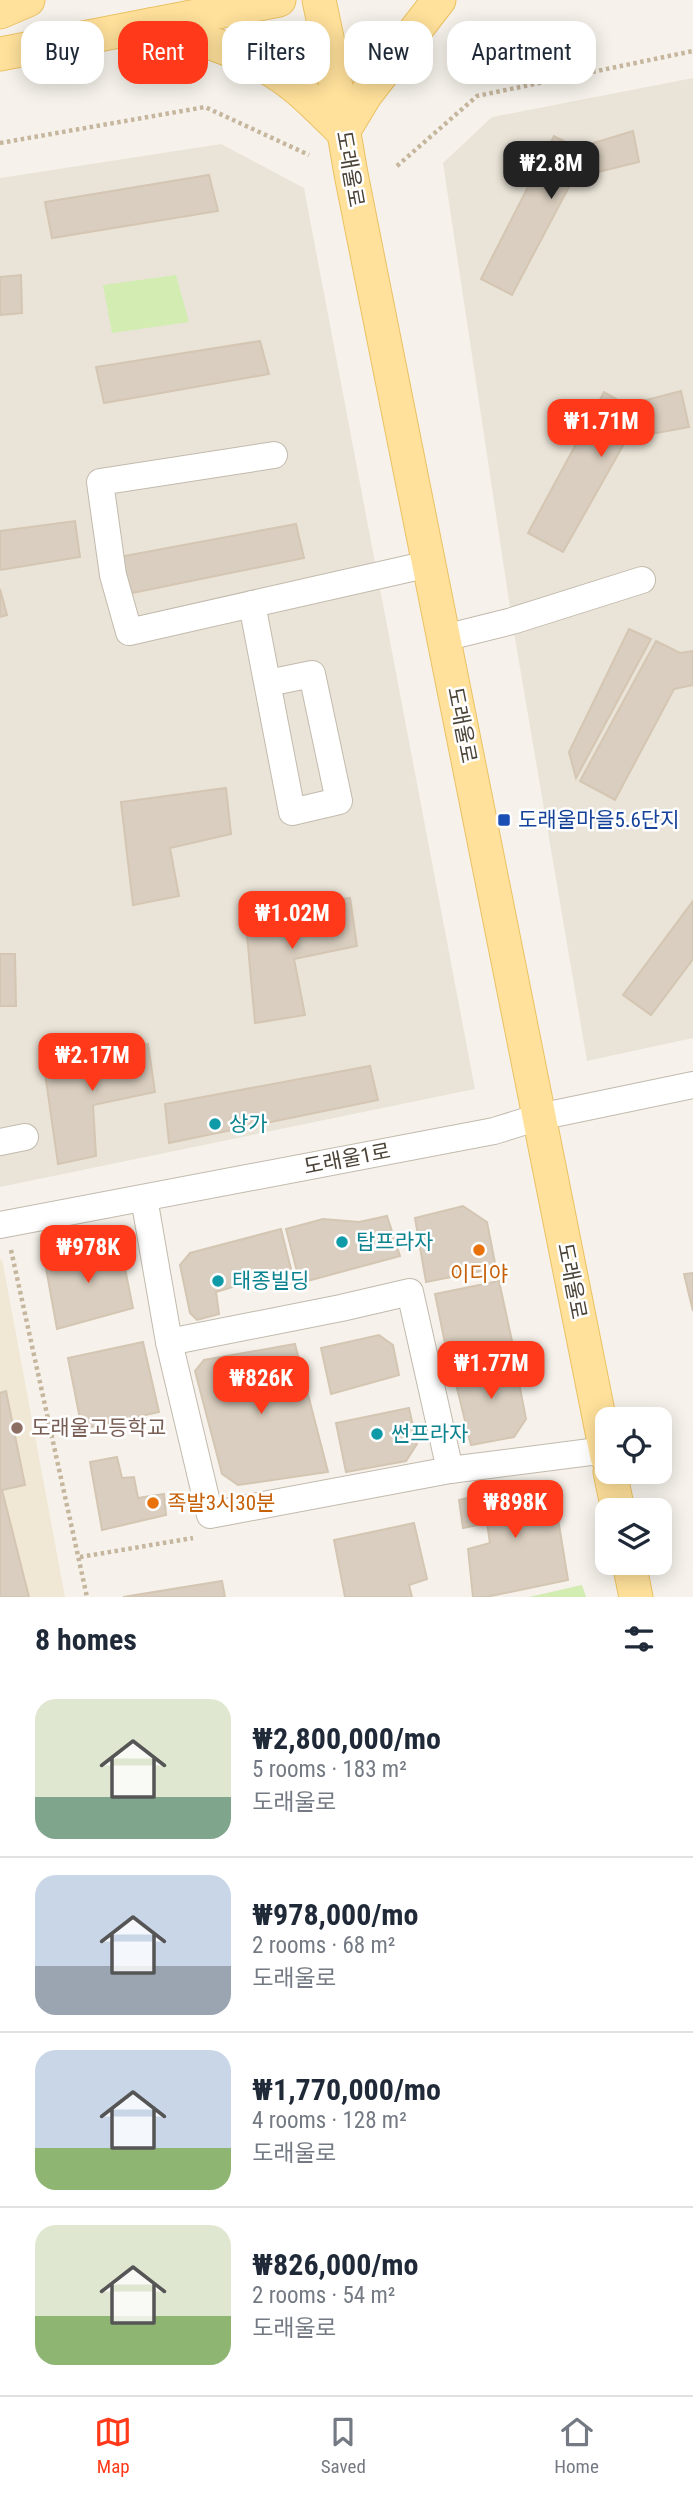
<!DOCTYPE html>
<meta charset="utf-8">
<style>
:root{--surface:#fff;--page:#f2f2f3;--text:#1f2937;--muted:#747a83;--line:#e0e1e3;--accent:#ff3919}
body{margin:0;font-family:"Roboto Condensed","Noto Sans KR",sans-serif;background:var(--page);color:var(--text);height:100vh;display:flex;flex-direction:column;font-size:26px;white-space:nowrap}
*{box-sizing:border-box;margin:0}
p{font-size:23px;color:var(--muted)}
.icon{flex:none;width:38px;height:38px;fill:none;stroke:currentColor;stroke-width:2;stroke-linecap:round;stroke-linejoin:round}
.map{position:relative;height:1597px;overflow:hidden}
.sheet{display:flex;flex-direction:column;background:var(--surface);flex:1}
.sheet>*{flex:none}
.banner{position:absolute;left:21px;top:21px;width:651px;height:63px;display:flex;gap:14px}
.controls{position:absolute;left:595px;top:1407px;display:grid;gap:14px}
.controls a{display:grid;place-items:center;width:77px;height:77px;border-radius:14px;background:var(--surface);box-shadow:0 4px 18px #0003;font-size:35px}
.price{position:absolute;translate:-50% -60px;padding:0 16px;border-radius:14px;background:var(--accent);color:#fff;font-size:23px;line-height:46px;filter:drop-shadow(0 2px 4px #0008)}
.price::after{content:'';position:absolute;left:50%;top:42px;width:21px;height:16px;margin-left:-10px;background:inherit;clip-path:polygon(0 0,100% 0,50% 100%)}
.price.active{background:#222;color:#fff}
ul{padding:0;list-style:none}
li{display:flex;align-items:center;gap:21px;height:175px;padding:0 35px}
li+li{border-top:2px solid var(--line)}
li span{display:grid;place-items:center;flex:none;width:196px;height:140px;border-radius:21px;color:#555}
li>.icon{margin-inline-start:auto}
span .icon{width:84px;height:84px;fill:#fffc;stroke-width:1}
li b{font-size:30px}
h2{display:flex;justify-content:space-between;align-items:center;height:84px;padding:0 35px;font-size:30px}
.chip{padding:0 24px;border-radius:21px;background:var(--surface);box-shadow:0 4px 18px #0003;font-size:24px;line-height:63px}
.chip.active{background:var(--accent);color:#fff}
.tabs{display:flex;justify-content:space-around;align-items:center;height:98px;border-top:2px solid var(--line);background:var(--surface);font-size:19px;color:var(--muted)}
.tabs a{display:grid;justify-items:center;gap:4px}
.tabs .active{color:var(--accent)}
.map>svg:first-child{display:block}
</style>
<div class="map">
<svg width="693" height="1597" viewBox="0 0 693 1597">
<rect width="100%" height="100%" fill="#f6f2eb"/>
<g fill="#eae4d8">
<polygon points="693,78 693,1038 587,1061 512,621 443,163 492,117"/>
<polygon points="221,144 304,188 475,1089 0,1187 0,178"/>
</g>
<polygon fill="#f0e8d4" points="2,1259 65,1597 0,1597 0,1260"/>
<g fill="#d2ecb2">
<polygon points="176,275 189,322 112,333 103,285"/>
<polygon points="582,1585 586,1597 529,1597"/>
</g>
<g fill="#d9cebf" stroke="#d4c6b2" stroke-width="2">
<polygon points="633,131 639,162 585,175 572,181 512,295 481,279 554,136 577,148"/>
<polygon points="209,175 218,211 52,238 45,202"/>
<polygon points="21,275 22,313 0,315 0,277"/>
<polygon points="260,341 269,374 104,403 96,367"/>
<polygon points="681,391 689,427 635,437 625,442 563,552 528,533 604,392 627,405"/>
<polygon points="75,521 80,557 0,570 0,531"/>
<polygon points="296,524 304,558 127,594 119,557"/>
<polygon points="0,589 7,615 0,617"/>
<polygon points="629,629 651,639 576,778 569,752"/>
<polygon points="656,641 680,653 693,651 693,685 674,689 615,800 580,781"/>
<polygon points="226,788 231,834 170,848 179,896 133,905 121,802"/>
<polygon points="350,898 357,946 294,959 305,1015 255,1023 245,913"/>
<polygon points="693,901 693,959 651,1015 623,995"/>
<polygon points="0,954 15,954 16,1006 0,1006"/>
<polygon points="148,1044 155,1092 93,1105 96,1156 58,1164 43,1059"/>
<polygon points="370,1066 378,1100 169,1143 165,1104"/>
<polygon points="463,1206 487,1222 496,1268 426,1282 415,1218"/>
<polygon points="387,1216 400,1256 300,1283 286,1229 323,1219 359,1222"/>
<polygon points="281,1229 291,1269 216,1292 219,1314 197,1320 190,1313 180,1265 190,1253"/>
<polygon points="120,1244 133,1308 57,1329 44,1257"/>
<polygon points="693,1273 693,1311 684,1274"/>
<polygon points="499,1281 514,1350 449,1363 435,1294"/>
<polygon points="379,1335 393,1345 399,1375 331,1394 321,1348"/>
<polygon points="143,1342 159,1412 82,1429 68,1358"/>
<polygon points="295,1344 328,1472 238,1485 222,1474 195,1371 204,1360"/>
<polygon points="514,1357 526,1419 514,1437 471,1445 453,1372"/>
<polygon points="6,1391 25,1485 2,1490 29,1597 0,1597 0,1393"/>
<polygon points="409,1408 417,1444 406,1461 346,1472 336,1423"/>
<polygon points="117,1457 122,1478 134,1477 138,1498 164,1494 166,1515 102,1530 90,1462"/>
<polygon points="530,1482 554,1494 568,1580 486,1597 473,1597 468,1549 490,1543 487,1523 463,1528 459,1500"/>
<polygon points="414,1523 427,1579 409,1585 412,1597 345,1597 334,1540"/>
<polygon points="222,1581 225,1597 123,1597"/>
</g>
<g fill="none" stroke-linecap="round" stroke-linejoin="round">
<g stroke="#c2baac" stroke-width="28">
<g id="minor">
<polyline points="274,455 100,482 113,575 129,632 429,564"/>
<polyline points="252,604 292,812 339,801 312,674 268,683"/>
<polyline points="444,638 512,621 642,580"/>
<polyline points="0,1142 25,1137"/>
<polyline points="144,1198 169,1342 210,1515 450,1470 606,1450"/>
<polyline points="0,1225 494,1131 539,1117 693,1085"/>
<polyline points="169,1342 341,1308 410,1292 450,1470"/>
</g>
</g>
<g stroke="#ebc163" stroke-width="35">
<g id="major">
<polyline points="319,0 330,52 351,174 607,1457"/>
<polyline points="0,12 28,0"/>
<path d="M150 25C191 37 236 48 273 71 299 87 321 110 343 132L366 94 439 0"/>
<polyline points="0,54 279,0"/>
<polyline points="610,1472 618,1510"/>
<polyline points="629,1563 636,1597"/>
</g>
</g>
<g stroke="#c5b69d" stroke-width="4.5" stroke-dasharray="3.5 3.5" stroke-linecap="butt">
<polyline points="0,143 205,107 309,155"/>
<polyline points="397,166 477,96 693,51"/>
<polyline points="11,1250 87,1597"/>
<polyline points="80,1557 193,1538"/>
</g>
<use href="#minor" stroke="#fff" stroke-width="26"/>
<use href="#major" stroke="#ffe19b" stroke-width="33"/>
</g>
<rect fill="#1a4fb4" stroke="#fff" stroke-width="2.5" x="497" y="813" width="14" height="14" rx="3.5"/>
<g fill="#0f9aa8" stroke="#fff" stroke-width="2.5">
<circle cx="215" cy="1124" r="7"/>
<circle cx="342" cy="1242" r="7"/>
<circle cx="218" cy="1281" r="7"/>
<circle cx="377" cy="1434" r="7"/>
</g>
<g fill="#e8710a" stroke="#fff" stroke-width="2.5">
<circle cx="479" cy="1250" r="7"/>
<circle cx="153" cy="1503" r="7"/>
</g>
<circle fill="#8d6e63" stroke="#fff" stroke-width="2.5" cx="17" cy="1428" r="7"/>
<g text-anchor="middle" stroke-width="5" stroke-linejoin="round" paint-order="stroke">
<g font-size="21" fill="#4b4338" stroke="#fff">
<text transform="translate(350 169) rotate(80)" y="7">도래울로</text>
<text transform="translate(462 725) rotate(79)" y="7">도래울로</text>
<text transform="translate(347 1159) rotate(-11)" y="7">도래울1로</text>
<text transform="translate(572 1281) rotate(79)" y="7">도래울로</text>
</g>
<g font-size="21" fill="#164399" stroke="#fff" text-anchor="start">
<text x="518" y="827">도래울마을5.6단지</text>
</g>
<g font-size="21" fill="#0d838f" stroke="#fff" text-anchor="start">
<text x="229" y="1131">상가</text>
<text x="356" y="1249">탑프라자</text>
<text x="232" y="1288">태종빌딩</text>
<text x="391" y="1441">썬프라자</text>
</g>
<g font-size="21" fill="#c56008" stroke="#fff">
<text x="479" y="1281">이디야</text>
<text x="167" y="1510" text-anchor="start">족발3시30분</text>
</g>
<g font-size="21" fill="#785e54" stroke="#fff" text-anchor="start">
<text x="31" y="1435">도래울고등학교</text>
</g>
</g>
</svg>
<div class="controls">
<a><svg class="icon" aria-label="locate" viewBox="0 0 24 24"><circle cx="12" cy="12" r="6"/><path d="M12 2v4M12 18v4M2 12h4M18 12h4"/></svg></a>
<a><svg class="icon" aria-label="layers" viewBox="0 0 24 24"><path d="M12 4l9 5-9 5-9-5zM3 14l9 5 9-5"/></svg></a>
</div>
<b class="price active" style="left:551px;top:201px">₩2.8M</b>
<b class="price" style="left:601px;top:459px">₩1.71M</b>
<b class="price" style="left:292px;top:951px">₩1.02M</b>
<b class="price" style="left:92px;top:1093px">₩2.17M</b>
<b class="price" style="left:88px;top:1285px">₩978K</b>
<b class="price" style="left:491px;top:1401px">₩1.77M</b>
<b class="price" style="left:261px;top:1416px">₩826K</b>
<b class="price" style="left:515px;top:1540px">₩898K</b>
<div class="banner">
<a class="chip">Buy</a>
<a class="chip active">Rent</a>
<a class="chip">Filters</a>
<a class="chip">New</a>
<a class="chip">Apartment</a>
</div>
</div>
<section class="sheet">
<h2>8 homes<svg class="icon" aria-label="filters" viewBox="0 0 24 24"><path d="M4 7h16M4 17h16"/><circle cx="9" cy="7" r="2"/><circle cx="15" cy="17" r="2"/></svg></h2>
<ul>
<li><span style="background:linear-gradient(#dfe7d0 70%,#7fa58c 0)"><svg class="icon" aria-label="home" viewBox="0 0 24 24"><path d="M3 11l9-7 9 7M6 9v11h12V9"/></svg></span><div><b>₩2,800,000/mo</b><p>5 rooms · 183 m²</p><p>도래울로</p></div></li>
<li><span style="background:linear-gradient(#c9d6e8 65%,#9aa5b1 0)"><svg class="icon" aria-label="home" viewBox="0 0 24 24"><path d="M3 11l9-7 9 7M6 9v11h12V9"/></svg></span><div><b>₩978,000/mo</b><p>2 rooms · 68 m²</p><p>도래울로</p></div></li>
<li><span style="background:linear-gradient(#c9d6e8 70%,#8fb573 0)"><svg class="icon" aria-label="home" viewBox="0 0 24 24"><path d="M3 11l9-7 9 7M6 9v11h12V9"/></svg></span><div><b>₩1,770,000/mo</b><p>4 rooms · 128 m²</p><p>도래울로</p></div></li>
<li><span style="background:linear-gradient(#dfe7d0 65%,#8fb573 0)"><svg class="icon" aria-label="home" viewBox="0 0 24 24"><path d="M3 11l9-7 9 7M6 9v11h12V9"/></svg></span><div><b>₩826,000/mo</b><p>2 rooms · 54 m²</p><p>도래울로</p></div></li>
</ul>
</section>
<nav class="tabs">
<a class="active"><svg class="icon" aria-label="map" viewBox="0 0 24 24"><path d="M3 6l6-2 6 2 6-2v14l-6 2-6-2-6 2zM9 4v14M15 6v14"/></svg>Map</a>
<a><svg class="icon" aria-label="saved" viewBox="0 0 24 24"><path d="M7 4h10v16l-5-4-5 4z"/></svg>Saved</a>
<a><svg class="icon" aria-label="home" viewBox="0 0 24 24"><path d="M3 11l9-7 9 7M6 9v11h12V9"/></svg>Home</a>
</nav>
